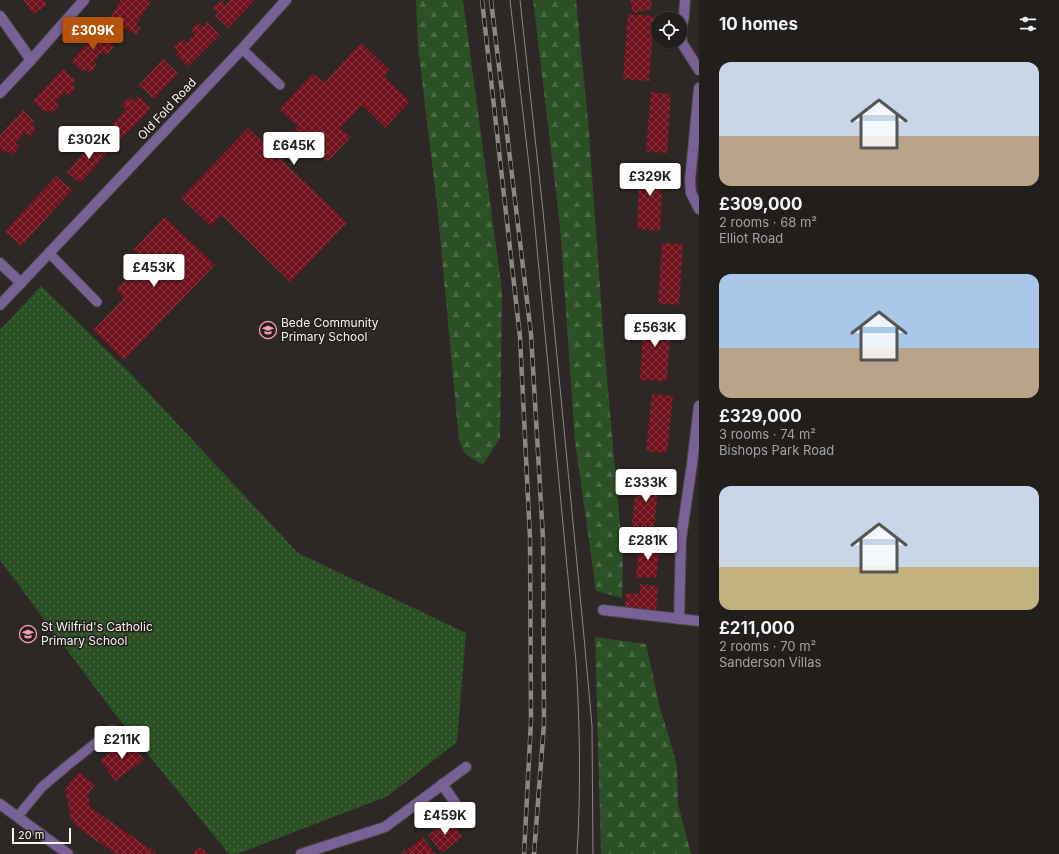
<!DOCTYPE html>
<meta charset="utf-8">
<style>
:root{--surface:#221e1c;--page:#2a2725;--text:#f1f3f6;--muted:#a2a2a3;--line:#3f3c3b;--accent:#b45309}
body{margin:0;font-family:Inter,sans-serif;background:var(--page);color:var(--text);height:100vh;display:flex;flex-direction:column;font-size:15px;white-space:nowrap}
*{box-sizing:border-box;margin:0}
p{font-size:13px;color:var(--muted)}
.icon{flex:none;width:22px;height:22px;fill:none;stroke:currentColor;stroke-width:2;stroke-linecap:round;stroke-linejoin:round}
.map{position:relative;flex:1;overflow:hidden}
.details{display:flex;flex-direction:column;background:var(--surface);width:360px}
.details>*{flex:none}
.controls{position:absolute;left:651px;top:12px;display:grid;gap:8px}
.controls a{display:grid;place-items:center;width:36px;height:36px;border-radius:50%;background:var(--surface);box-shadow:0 1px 3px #0004,0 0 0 1px var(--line);font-size:20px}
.scale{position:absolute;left:12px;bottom:10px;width:59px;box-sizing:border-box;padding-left:4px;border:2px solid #f7f4f1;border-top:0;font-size:11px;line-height:14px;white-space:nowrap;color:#f7f4f1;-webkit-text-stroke:3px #241f1b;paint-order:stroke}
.price{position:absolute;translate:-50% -34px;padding:0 9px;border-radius:4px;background:#fff;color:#222;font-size:13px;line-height:26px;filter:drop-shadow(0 1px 2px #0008)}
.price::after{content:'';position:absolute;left:50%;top:24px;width:12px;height:9px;margin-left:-6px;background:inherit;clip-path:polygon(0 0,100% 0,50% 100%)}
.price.active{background:var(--accent);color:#fff}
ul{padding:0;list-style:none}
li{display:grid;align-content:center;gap:8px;height:212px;padding:0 20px}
li span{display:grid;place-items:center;height:124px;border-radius:12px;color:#555}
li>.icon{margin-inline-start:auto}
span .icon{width:72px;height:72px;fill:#fffc;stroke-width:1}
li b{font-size:17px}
h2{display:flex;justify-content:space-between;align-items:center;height:48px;padding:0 20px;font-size:17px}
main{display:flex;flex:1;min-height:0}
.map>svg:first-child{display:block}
</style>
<main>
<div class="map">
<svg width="699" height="854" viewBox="0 0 699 854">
<defs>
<pattern id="grass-dots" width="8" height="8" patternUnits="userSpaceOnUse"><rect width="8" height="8" fill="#2c5025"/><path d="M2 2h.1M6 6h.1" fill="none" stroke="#4b6a45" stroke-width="1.8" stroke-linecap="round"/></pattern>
<pattern id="forest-firs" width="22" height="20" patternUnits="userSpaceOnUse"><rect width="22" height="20" fill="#2c5025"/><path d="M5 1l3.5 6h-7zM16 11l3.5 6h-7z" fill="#4b6a45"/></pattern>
<pattern id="building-cross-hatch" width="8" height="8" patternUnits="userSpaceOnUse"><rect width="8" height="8" fill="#70131e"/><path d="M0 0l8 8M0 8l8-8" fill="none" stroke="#85363f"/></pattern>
</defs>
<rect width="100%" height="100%" fill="#2d2825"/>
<polygon fill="url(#grass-dots)" points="41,286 132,375 298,553 466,633 457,742 388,796 237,854 229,854 111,709 0,560 0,330"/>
<g fill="url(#forest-firs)">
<polygon points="416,0 463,0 502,291 500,438 483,465 465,454 459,440 437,204 418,48"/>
<polygon points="533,0 576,0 588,120 605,356 623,558 622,598 596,591 575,441 560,226"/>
<polygon points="595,637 646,644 659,704 677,765 678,804 691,854 601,854"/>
</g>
<g fill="url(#building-cross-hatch)">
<polygon points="23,0 44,0 47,5 33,14"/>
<polygon points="121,0 148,0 151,2 136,25 141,28 136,35 109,19"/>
<polygon points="221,0 226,5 230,0 255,0 228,28 215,16 218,13 213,8"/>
<polygon points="630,0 651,0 652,9 633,13"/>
<polygon points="628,14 654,16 649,81 623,79"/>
<polygon points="207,22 220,35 188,67 176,54 179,52 174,47 182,39 186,43 195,34 191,30 198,23 202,27"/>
<polygon points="101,28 113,40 110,43 114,47 106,55 102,51 98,56 93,61 97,65 90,73 86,69 83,72 71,61"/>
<polygon points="361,43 390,70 384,76 410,101 385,128 362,105 340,128 351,137 328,161 309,142 312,138 306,133 281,159 347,223 290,282 221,215 211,226 181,198 248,128 274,153 280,146 275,142 283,134 288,138 298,127 279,109 313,73 324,83"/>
<polygon points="163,59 178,73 154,99 139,85"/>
<polygon points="63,69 75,80 72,84 76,87 69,96 65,92 55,102 60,106 52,114 48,110 45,113 33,101"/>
<polygon points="651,92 671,94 667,153 646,151"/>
<polygon points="138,96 151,108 119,142 106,131 126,109 121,105 129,97 133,101"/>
<polygon points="23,110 35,122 32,125 36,129 29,137 25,133 15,143 20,147 12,155 8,151 5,154 0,149 0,135"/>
<polygon points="98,137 111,149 80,183 67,172"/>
<polygon points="640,163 663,164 660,231 637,229"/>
<polygon points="56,176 72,190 21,246 5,231"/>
<polygon points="165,217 215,265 124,360 93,330 124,298 116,290 134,272 142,279 152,268 133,250"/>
<polygon points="662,243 683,244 679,305 658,303"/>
<polygon points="644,314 671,316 667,381 640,380"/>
<polygon points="652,394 673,396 667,453 646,451"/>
<polygon points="638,469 660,471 653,537 631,535"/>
<polygon points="639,544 660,546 656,578 636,577"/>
<polygon points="640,584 658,586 656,611 625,608 626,593 640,594"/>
<polygon points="129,738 144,760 115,781 100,760"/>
<polygon points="79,772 95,785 88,794 90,807 157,854 116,854 89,836 72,822 65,789"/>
<polygon points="449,819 462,837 442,853 428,835"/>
<polygon points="423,838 435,854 401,854"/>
<polygon points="199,847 208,854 193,854"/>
</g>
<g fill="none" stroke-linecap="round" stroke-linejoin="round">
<g stroke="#494542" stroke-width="11">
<g id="lane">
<polyline points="242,49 280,85"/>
<polyline points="49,253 97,302"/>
<polyline points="18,816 42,787 68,765 112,730"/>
</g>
</g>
<g stroke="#494542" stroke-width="12">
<g id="street">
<polyline points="685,0 684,16 681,31 682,43 699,70"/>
<polyline points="0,16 31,60"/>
<polyline points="699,88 690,181 691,193 699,209"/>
<polyline points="0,93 31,60 84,0"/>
<polyline points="0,263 21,283"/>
<polyline points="0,305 242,49 286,0"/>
<polyline points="603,610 699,621"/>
<polyline points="679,619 681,539 692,464 699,406"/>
<polyline points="442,784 465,817"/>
<polyline points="0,804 68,854"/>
<polyline points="301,854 385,827 466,767"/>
</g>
</g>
<use href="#lane" stroke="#786194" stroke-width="9"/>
<use href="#street" stroke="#786194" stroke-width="10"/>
<g stroke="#8b8784" stroke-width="1">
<path d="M510 0 530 174 576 662C580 726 581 790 577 854"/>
<polyline points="520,0 543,211 583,626 592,726 593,854"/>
</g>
<g stroke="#8b8784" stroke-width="4.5">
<g id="rail">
<polyline points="482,0 520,337 530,538 531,721 524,854"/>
<polyline points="491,0 531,334 543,538 544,724 534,854"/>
</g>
</g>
<use href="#rail" stroke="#241f1b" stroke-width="3" stroke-dasharray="9" stroke-linecap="butt"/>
</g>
<defs>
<g id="school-ring" transform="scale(0.9)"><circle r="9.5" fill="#241f1b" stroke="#f19ab3" stroke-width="1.5"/><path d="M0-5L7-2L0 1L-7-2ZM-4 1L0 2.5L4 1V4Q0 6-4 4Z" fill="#f19ab3"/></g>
</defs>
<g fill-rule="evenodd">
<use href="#school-ring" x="268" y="330"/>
<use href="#school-ring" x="28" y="634"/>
</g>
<g text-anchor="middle" stroke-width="3" stroke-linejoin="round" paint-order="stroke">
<g font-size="12" fill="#f7f4f1" stroke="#241f1b">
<text transform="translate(167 109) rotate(-47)" y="4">Old Fold Road</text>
</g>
<g font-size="12" fill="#f7f4f1" stroke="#241f1b" text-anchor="start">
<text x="281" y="327">Bede Community<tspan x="281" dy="14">Primary School</tspan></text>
<text x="41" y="631">St Wilfrid's Catholic<tspan x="41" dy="14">Primary School</tspan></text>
</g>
</g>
</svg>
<div class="controls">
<a><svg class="icon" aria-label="locate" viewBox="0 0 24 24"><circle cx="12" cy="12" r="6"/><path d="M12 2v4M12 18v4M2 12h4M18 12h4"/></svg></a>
</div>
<div class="scale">20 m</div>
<b class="price active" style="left:93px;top:51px">£309K</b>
<b class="price" style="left:89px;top:160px">£302K</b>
<b class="price" style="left:294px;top:166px">£645K</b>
<b class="price" style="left:650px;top:197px">£329K</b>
<b class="price" style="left:154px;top:288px">£453K</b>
<b class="price" style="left:655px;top:348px">£563K</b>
<b class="price" style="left:646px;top:503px">£333K</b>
<b class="price" style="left:648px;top:561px">£281K</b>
<b class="price" style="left:122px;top:760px">£211K</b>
<b class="price" style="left:445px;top:836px">£459K</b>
</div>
<section class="details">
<h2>10 homes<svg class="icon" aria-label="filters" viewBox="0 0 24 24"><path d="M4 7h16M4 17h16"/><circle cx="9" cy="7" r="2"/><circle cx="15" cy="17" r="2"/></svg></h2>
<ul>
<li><span style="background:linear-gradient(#c9d6e8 60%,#b9a48a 0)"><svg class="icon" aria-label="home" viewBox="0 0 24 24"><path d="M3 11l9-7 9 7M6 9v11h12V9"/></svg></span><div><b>£309,000</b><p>2 rooms · 68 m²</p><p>Elliot Road</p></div></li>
<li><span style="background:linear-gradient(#a9c7e8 60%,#b9a48a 0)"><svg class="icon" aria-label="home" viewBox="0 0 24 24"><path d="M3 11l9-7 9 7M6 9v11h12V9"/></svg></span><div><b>£329,000</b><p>3 rooms · 74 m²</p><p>Bishops Park Road</p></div></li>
<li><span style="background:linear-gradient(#c9d6e8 65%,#c2b280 0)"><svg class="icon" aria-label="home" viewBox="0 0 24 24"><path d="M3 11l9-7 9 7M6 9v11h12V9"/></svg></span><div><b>£211,000</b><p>2 rooms · 70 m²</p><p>Sanderson Villas</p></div></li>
</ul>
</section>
</main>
